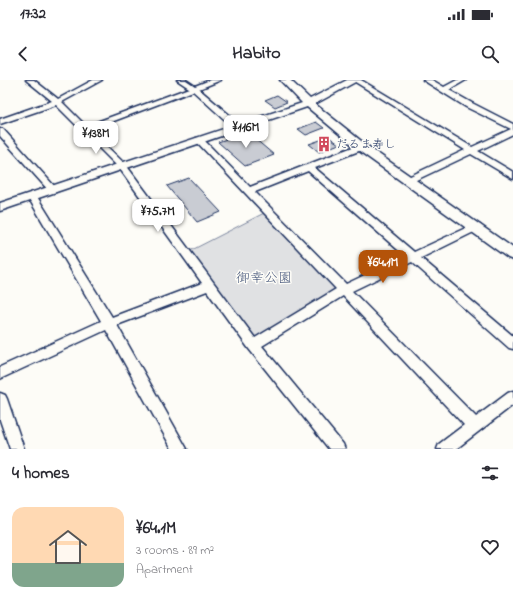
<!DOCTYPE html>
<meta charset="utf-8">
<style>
:root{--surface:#fff;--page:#f2f2f3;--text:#2b2b33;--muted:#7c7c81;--line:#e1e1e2;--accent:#b45309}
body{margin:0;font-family:"Indie Flower","Klee One",sans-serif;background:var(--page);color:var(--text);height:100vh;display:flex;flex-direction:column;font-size:15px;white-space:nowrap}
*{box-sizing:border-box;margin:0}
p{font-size:13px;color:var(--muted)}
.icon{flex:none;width:22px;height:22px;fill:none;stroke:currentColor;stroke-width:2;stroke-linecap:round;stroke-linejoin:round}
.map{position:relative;height:369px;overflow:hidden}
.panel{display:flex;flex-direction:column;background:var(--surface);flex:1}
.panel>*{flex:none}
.price{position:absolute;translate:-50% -34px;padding:0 9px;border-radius:8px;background:#fff;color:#222;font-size:13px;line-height:26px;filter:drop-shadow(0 1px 2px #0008)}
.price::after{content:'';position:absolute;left:50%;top:24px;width:12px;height:9px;margin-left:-6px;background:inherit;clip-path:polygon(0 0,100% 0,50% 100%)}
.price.on{background:var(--accent);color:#fff}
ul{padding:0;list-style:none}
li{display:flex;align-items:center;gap:12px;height:100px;padding:0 12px}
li+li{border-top:1px solid var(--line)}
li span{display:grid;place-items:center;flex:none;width:112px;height:80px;border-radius:12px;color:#555}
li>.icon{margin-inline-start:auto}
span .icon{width:48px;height:48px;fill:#fffc;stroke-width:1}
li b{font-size:17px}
h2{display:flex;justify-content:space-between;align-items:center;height:48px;padding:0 12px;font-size:17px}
.status{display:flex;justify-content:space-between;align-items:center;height:28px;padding:0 20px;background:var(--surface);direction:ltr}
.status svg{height:11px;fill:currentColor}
header{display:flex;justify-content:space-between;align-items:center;height:52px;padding:0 12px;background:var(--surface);font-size:18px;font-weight:800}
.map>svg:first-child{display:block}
</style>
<div class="status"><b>17:32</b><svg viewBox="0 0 49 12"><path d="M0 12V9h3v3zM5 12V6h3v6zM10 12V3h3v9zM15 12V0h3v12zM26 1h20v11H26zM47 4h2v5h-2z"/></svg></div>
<header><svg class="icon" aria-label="back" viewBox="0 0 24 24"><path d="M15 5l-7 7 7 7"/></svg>Habito<svg class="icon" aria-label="search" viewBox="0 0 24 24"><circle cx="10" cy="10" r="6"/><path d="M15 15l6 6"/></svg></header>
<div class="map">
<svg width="513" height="369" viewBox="0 0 513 369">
<rect width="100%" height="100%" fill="#fdfcf7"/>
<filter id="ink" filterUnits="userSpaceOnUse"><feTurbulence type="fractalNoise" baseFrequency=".025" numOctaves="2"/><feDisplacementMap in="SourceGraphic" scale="8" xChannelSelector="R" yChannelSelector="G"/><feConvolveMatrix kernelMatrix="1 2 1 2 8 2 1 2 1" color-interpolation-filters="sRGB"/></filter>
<g filter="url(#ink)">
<polygon fill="#e0e1e3" stroke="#7e88a0" points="268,131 344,210 253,265 186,173"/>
<g fill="#c9ccd3" stroke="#1b2f5e">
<polygon points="277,15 287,22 275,27 265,20"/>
<polygon points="316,42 324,48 306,55 298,49"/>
<polygon points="247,52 274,75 245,86 218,62"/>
<polygon points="329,57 339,64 319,72 309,64"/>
<polygon points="189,98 221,132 197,142 167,106"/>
</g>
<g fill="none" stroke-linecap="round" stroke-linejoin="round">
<g stroke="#1b2f5e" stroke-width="3">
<g id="minor">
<path d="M26 0H34L58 19 93 0H102L62 22 86 46 189 8 177 0H186L195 6 210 0H221L199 9 241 45V49H235L193 11 90 50 126 85 255 258 336 209 195 60 196 58H202L250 107 358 65H364L365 67 364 69 315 88 414 172 472 145H480L481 147 480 149 421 178 513 256V269L509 268 412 182 352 211 476 337 508 313 513 311V325L456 369H437L439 364 464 345 343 216 262 266 343 364 345 369H329L249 269 207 211 117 245 187 369H172L106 250 0 299V287L101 241 28 117 30 115H36L112 237 202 203 120 89 56 25 0 44V39L52 21ZM308 91 405 176 346 204 255 112Z"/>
<polygon points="352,0 361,0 472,67 511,49 466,27 423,0 432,0 444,7 457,0 466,0 449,10 472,23 513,44 513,54 478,71 513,92 513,99 471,74 412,102 406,102 404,100 406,98 465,70"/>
<polygon points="0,49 3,49 56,108 58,110 56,112 50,112 0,56"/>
<polygon points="0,313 5,315 7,319 24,369 10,369 0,340"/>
</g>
</g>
<g stroke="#1b2f5e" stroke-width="3">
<polygon id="tertiary" points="280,0 290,0 310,19 347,0 359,0 315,24 370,68 513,168 513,180 508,178 362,73 307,27 0,131 0,123 302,23"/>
</g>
<use href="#minor" fill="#fdfcf7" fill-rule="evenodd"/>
<use href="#tertiary" fill="#fdfcf7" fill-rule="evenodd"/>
</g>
</g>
<defs>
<g id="building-bare" transform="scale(1.2)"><path d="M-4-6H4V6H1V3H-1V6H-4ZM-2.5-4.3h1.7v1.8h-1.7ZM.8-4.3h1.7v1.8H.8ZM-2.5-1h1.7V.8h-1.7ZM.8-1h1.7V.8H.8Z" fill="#d1495b" stroke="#fdfcf7" stroke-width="2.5" paint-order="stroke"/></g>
</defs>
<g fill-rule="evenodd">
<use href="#building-bare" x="324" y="64"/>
</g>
<g text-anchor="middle" stroke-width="3" stroke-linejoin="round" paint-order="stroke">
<g font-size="12" fill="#1b2f5e" stroke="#fdfcf7" text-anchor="start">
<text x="336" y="68">だるま寿し</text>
</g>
<g font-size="14" fill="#4c5c7f" stroke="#fdfcf7">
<text x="264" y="202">御幸公園</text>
</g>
</g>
</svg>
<b class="price" style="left:246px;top:69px">¥116M</b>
<b class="price" style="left:96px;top:75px">¥138M</b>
<b class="price" style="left:158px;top:153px">¥75.7M</b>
<b class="price on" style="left:383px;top:204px">¥64.1M</b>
</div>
<section class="panel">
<h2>4 homes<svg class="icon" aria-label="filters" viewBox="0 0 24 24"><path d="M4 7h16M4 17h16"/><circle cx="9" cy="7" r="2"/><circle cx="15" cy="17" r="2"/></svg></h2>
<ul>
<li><span style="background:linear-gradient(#ffd9b3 70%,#7fa58c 0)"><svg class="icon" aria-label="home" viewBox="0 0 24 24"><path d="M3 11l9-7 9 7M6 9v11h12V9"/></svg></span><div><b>¥64.1M</b><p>3 rooms · 89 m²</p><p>Apartment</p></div><svg class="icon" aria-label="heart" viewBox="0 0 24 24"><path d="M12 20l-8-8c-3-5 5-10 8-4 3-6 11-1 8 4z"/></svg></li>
</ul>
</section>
